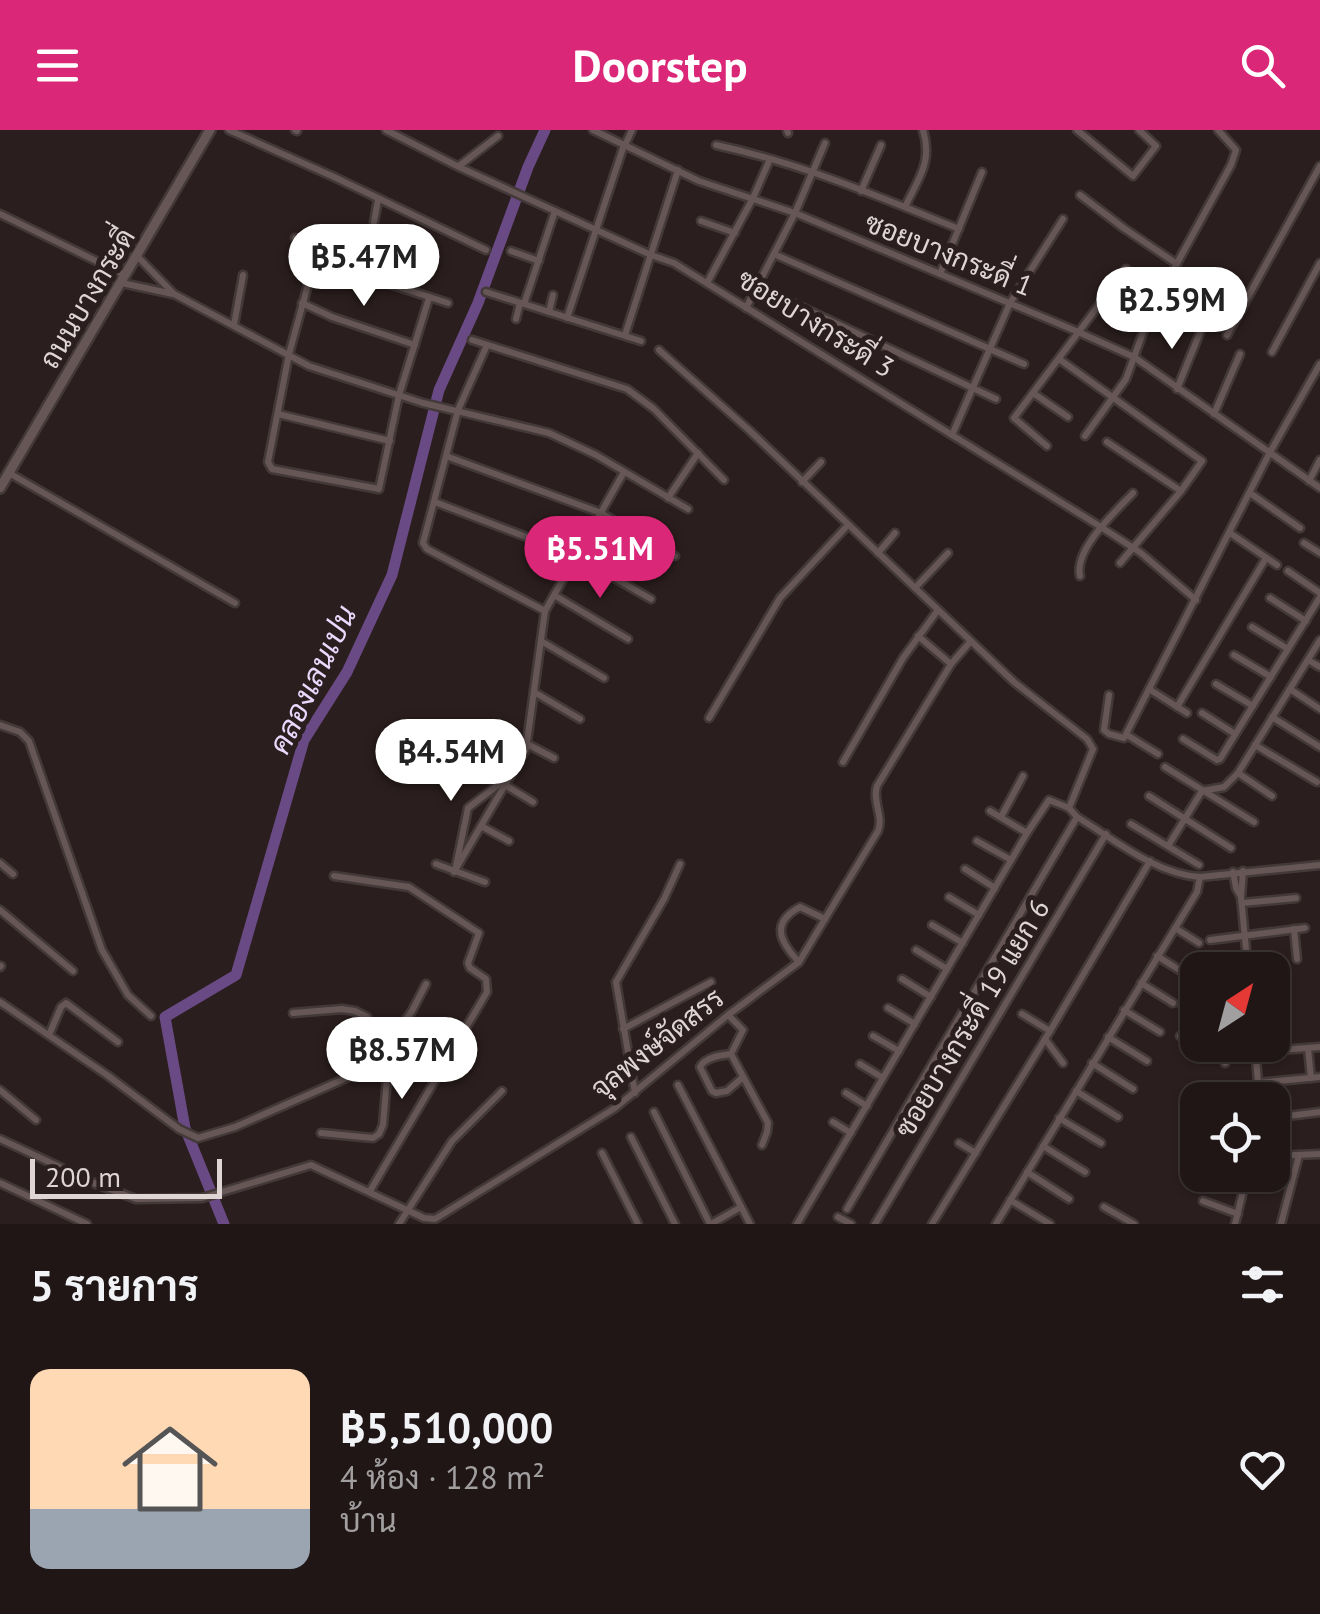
<!DOCTYPE html>
<html lang="th">
<meta charset="utf-8">
<style>
:root{--surface:#201616;--page:#281f1f;--text:#f1f3f6;--muted:#a29fa1;--line:#3d3535;--accent:#db2777}
body{margin:0;font-family:"PT Sans",Sarabun,sans-serif;background:var(--page);color:var(--text);height:100vh;display:flex;flex-direction:column;font-size:38px;white-space:nowrap}
*{box-sizing:border-box;margin:0}
p{font-size:32px;color:var(--muted)}
.icon{flex:none;width:55px;height:55px;fill:none;stroke:currentColor;stroke-width:2;stroke-linecap:round;stroke-linejoin:round}
.map{position:relative;height:1094px;overflow:hidden}
.side{display:flex;flex-direction:column;background:var(--surface);flex:1}
.side>*{flex:none}
.needle{width:65px;rotate:36deg}
.tools{position:absolute;left:1180px;top:822px;display:grid;gap:20px}
.tools a{display:grid;place-items:center;width:110px;height:110px;border-radius:20px;background:var(--surface);box-shadow:0 2px 8px #0004,0 0 0 2px var(--line);font-size:50px}
.scale{position:absolute;left:30px;bottom:25px;width:192px;box-sizing:border-box;padding-left:10px;border:5px solid #dfd5d5;border-top:0;font-size:28px;line-height:35px;white-space:nowrap;color:#dfd5d5;-webkit-text-stroke:8px #2b1e1e;paint-order:stroke}
.price{position:absolute;translate:-50% -85px;padding:0 22px;border-radius:35px;background:#fff;color:#222;font-size:32px;line-height:65px;filter:drop-shadow(0 2px 5px #0008)}
.price::after{content:'';position:absolute;left:50%;top:60px;width:30px;height:22px;margin-left:-15px;background:inherit;clip-path:polygon(0 0,100% 0,50% 100%)}
.price.on{background:var(--accent);color:#fff}
ul{padding:0;list-style:none}
li{display:flex;align-items:center;gap:30px;height:250px;padding:0 30px}
li+li{border-top:2px solid var(--line)}
li span{display:grid;place-items:center;flex:none;width:280px;height:200px;border-radius:20px;color:#555}
li>.icon{margin-inline-start:auto}
span .icon{width:120px;height:120px;fill:#fffc;stroke-width:1}
li b{font-size:42px}
h2{display:flex;justify-content:space-between;align-items:center;height:120px;padding:0 30px;font-size:42px}
header{display:flex;justify-content:space-between;align-items:center;height:130px;padding:0 30px;background:var(--accent);color:#fff;font-size:45px;font-weight:800}
.map>svg:first-child{display:block}
</style>
<header><svg class="icon" aria-label="menu" viewBox="0 0 24 24"><path d="M4 6h16M4 12h16M4 18h16"/></svg>Doorstep<svg class="icon" aria-label="search" viewBox="0 0 24 24"><circle cx="10" cy="10" r="6"/><path d="M15 15l6 6"/></svg></header>
<div class="map">
<svg width="1320" height="1094" viewBox="0 0 1320 1094">
<rect width="100%" height="100%" fill="#2b1e1e"/>
<g fill="none" stroke-linecap="round" stroke-linejoin="round">
<polyline stroke="#694a84" stroke-width="11" points="224,1094 185,998 165,887 236,845 304,610 347,542 392,445 439,260 478,173 528,37 545,0"/>
<g stroke="#443939" stroke-width="11">
<g id="street">
<polyline points="229,0 332,46 486,120"/>
<polyline points="295,0 297,1"/>
<polyline points="386,0 459,37 651,125 674,133 1101,397 1141,423 1196,470"/>
<polyline points="593,0 699,51 795,83 1076,201 1134,227 1320,358"/>
<polyline points="787,0 788,3"/>
<polyline points="1077,0 1133,46 1156,16 1139,0"/>
<polyline points="625,15 632,0"/>
<path d="M716 15C800 33 880 67 959 99"/>
<polyline points="459,36 498,6"/>
<polyline points="861,61 881,15"/>
<polyline points="1080,65 1125,99 1177,134"/>
<path d="M905 77C918 49 933 32 923 0"/>
<polyline points="0,84 125,145"/>
<polyline points="701,91 735,103"/>
<polyline points="374,92 378,70"/>
<polyline points="295,108 346,140 448,173"/>
<polyline points="511,121 539,131"/>
<polyline points="317,122 289,224 268,332 272,339 379,359 399,265 429,168"/>
<polyline points="774,124 1024,234"/>
<polyline points="137,126 174,164 309,236 423,273 549,303 596,325 688,379"/>
<polyline points="940,144 982,42"/>
<polyline points="122,153 173,164"/>
<polyline points="707,153 753,68 770,29"/>
<polyline points="757,156 996,269"/>
<polyline points="486,162 641,211"/>
<polyline points="302,173 332,187 415,215"/>
<polyline points="524,174 555,81"/>
<polyline points="746,178 795,83 825,13"/>
<polyline points="549,182 553,165"/>
<polyline points="567,188 624,15"/>
<polyline points="516,189 520,173"/>
<polyline points="234,195 243,145"/>
<polyline points="625,205 678,40"/>
<polyline points="1227,205 1320,36"/>
<polyline points="472,210 627,259 654,279 724,350"/>
<polyline points="487,215 458,280 423,413 427,419 545,481"/>
<polyline points="659,220 749,300 1014,552 1087,609 1093,619 1069,678"/>
<polyline points="1272,222 1320,133"/>
<polyline points="1059,229 1202,331 1181,361 1120,433"/>
<polyline points="1177,259 1201,200"/>
<polyline points="1033,263 1068,287"/>
<polyline points="278,284 390,311"/>
<polyline points="1214,284 1240,224"/>
<polyline points="952,305 1010,173 1063,89"/>
<polyline points="1085,306 1126,249 1145,197 1164,157 1231,35 1236,20 1218,0"/>
<polyline points="1107,312 1181,361"/>
<polyline points="1047,316 1014,288 1126,139"/>
<polyline points="446,326 601,383 675,426"/>
<polyline points="9,343 235,473"/>
<polyline points="1309,351 1320,330"/>
<polyline points="802,352 821,332"/>
<polyline points="1250,363 1300,398"/>
<polyline points="668,368 698,323"/>
<polyline points="435,372 576,426 651,469"/>
<polyline points="1230,403 1277,435"/>
<polyline points="1304,413 1320,423"/>
<polyline points="878,423 895,403"/>
<polyline points="1288,441 1320,463"/>
<path d="M1080 446C1074 419 1115 382 1133 363"/>
<polyline points="915,458 948,423"/>
<polyline points="554,465 628,509"/>
<polyline points="1270,468 1306,491"/>
<polyline points="1252,497 1288,519"/>
<polyline points="918,506 951,534"/>
<polyline points="541,511 604,548"/>
<polyline points="1234,525 1271,547"/>
<polyline points="1308,530 1320,537"/>
<polyline points="1216,554 1253,576"/>
<polyline points="1149,559 1187,583"/>
<polyline points="1290,559 1320,579"/>
<polyline points="534,562 580,589"/>
<polyline points="1109,565 1104,600 1109,604 1124,608 1269,324 1320,234"/>
<polyline points="1177,577 1266,428"/>
<polyline points="1202,583 1235,604"/>
<polyline points="1272,587 1320,617"/>
<polyline points="709,588 780,468 848,395"/>
<polyline points="0,595 20,602 29,611 102,820 128,865 151,886"/>
<polyline points="1127,605 1158,624"/>
<polyline points="1183,609 1217,630 1220,629 1320,467"/>
<polyline points="527,614 554,628"/>
<polyline points="1255,615 1317,652"/>
<polyline points="843,632 903,528 938,480"/>
<polyline points="1165,637 1254,692"/>
<polyline points="1238,643 1272,666"/>
<polyline points="505,655 533,672"/>
<polyline points="1149,666 1231,718"/>
<polyline points="990,681 1027,703"/>
<polyline points="1001,687 1023,646"/>
<polyline points="1131,694 1199,735"/>
<polyline points="481,696 509,711"/>
<polyline points="977,711 1011,730"/>
<polyline points="1168,716 1202,661 1224,657 1238,643 1320,510"/>
<polyline points="0,733 13,744"/>
<polyline points="436,734 485,752"/>
<polyline points="456,736 468,678 507,648"/>
<polyline points="965,739 995,758"/>
<polyline points="1243,741 1241,767 1248,840"/>
<polyline points="454,742 526,619 545,481 624,342"/>
<polyline points="1233,742 1236,758 1240,765"/>
<polyline points="334,746 409,757 479,803 468,833 470,838 486,849 487,862 444,935"/>
<polyline points="949,767 979,785"/>
<polyline points="1242,773 1296,768"/>
<polyline points="0,780 73,841"/>
<polyline points="932,795 963,813"/>
<polyline points="1175,798 1199,813"/>
<polyline points="1294,799 1297,829"/>
<polyline points="1210,810 1305,798"/>
<polyline points="916,820 947,839"/>
<polyline points="1157,826 1186,844"/>
<path d="M799 832C780 812 770 793 800 777L825 789"/>
<polyline points="0,837 1,836"/>
<polyline points="1217,840 1278,833"/>
<polyline points="1194,842 1198,842"/>
<polyline points="902,849 931,867"/>
<polyline points="1141,853 1173,873"/>
<polyline points="0,872 107,945 179,999 198,1008 235,997 369,938 387,934 444,935 370,1061"/>
<polyline points="1182,875 1198,873"/>
<polyline points="888,878 915,894"/>
<polyline points="1124,880 1160,902"/>
<polyline points="293,883 342,879 355,881 367,887 371,895 391,907"/>
<polyline points="1022,884 1050,901"/>
<polyline points="728,885 743,900 731,924 768,993 767,1002 762,1015"/>
<polyline points="623,899 711,852"/>
<polyline points="49,905 61,877 66,873 118,912"/>
<polyline points="873,906 899,921"/>
<polyline points="1180,906 1198,905"/>
<polyline points="1108,907 1147,931"/>
<polyline points="1045,909 1063,933"/>
<polyline points="1223,915 1225,933"/>
<polyline points="1255,915 1259,966"/>
<polyline points="1308,918 1311,948"/>
<polyline points="1255,922 1320,917"/>
<path d="M731 924C721 925 705 927 700 937L712 961 716 963 727 961 742 948"/>
<polyline points="1092,933 1133,959"/>
<polyline points="860,934 883,948"/>
<polyline points="1258,953 1320,947"/>
<polyline points="678,955 750,1094"/>
<polyline points="0,960 36,990"/>
<polyline points="1076,961 1118,987"/>
<polyline points="635,963 616,852 664,769 680,734"/>
<polyline points="846,963 867,976"/>
<polyline points="1227,967 1230,970"/>
<polyline points="654,982 710,1094"/>
<polyline points="1059,988 1101,1013"/>
<polyline points="1272,988 1320,982"/>
<polyline points="833,992 851,1003"/>
<polyline points="321,1003 373,1008 379,1004 383,995 390,912 412,881 426,854"/>
<polyline points="631,1007 675,1094"/>
<path d="M0 1009 96 1054 136 1069 202 1068 311 1035 424 1088 435 1089 615 978 728 885 799 832 878 701C884 686 872 672 877 656L951 534 970 512"/>
<polyline points="959,1013 976,1023"/>
<polyline points="1043,1016 1085,1042"/>
<polyline points="602,1023 638,1094"/>
<polyline points="1272,1026 1320,1024"/>
<polyline points="1027,1042 1069,1069"/>
<polyline points="0,1053 87,1094"/>
<polyline points="1010,1070 1050,1094"/>
<polyline points="1203,1071 1238,1084"/>
<polyline points="1104,1077 1134,1094"/>
<polyline points="847,1079 1077,687"/>
<polyline points="838,1087 851,1094"/>
<polyline points="399,1094 452,1011 502,961"/>
<polyline points="711,1094 741,1077"/>
<path d="M797 1094 1027 703 1049 670 1069 678 1077 687C1114 709 1155 744 1200 747L1320 735"/>
<polyline points="875,1094 1106,704"/>
<polyline points="932,1094 1050,901 1150,731"/>
<polyline points="996,1094 1197,762 1200,747"/>
<polyline points="1235,1094 1247,1045"/>
<polyline points="1281,1094 1299,1025"/>
</g>
</g>
<g stroke="#443939" stroke-width="14">
<polyline id="secondary" points="0,358 210,0"/>
</g>
<use href="#street" stroke="#665656" stroke-width="6"/>
<use href="#secondary" stroke="#665656" stroke-width="9"/>
</g>
<g text-anchor="middle" stroke-width="10" stroke-linejoin="round" paint-order="stroke">
<g font-size="28" fill="#dfd5d5" stroke="#2b1e1e">
<text transform="translate(949 124) rotate(22)" y="10">ซอยบางกระดี่ 1</text>
<text transform="translate(87 168) rotate(-59)" y="10">ถนนบางกระดี่</text>
<text transform="translate(816 193) rotate(32)" y="10">ซอยบางกระดี่ 3</text>
<text transform="translate(972 888) rotate(-59)" y="10">ซอยบางกระดี่ 19 แยก 6</text>
<text transform="translate(657 913) rotate(-38)" y="10">จุลพงษ์จัดสรร</text>
</g>
<g font-size="30" font-style="italic" fill="#ead9fc" stroke="#2b1e1e">
<text transform="translate(313 550) rotate(-64)" y="10">คลองเลนเปน</text>
</g>
</g>
</svg>
<div class="tools">
<a><svg class="needle" viewBox="-14 -14 28 28"><path d="M0-13l5 13h-10z" fill="#e53935"/><path d="M0 13l5-13h-10z" fill="#a29fa1"/></svg></a>
<a><svg class="icon" aria-label="locate" viewBox="0 0 24 24"><circle cx="12" cy="12" r="6"/><path d="M12 2v4M12 18v4M2 12h4M18 12h4"/></svg></a>
</div>
<div class="scale">200 m</div>
<b class="price" style="left:364px;top:179px">฿5.47M</b>
<b class="price" style="left:1172px;top:222px">฿2.59M</b>
<b class="price on" style="left:600px;top:471px">฿5.51M</b>
<b class="price" style="left:451px;top:674px">฿4.54M</b>
<b class="price" style="left:402px;top:972px">฿8.57M</b>
</div>
<section class="side">
<h2>5 รายการ<svg class="icon" aria-label="filters" viewBox="0 0 24 24"><path d="M4 7h16M4 17h16"/><circle cx="9" cy="7" r="2"/><circle cx="15" cy="17" r="2"/></svg></h2>
<ul>
<li><span style="background:linear-gradient(#ffd9b3 70%,#9aa5b1 0)"><svg class="icon" aria-label="home" viewBox="0 0 24 24"><path d="M3 11l9-7 9 7M6 9v11h12V9"/></svg></span><div><b>฿5,510,000</b><p>4 ห้อง · 128 m²</p><p>บ้าน</p></div><svg class="icon" aria-label="heart" viewBox="0 0 24 24"><path d="M12 20l-8-8c-3-5 5-10 8-4 3-6 11-1 8 4z"/></svg></li>
</ul>
</section>
